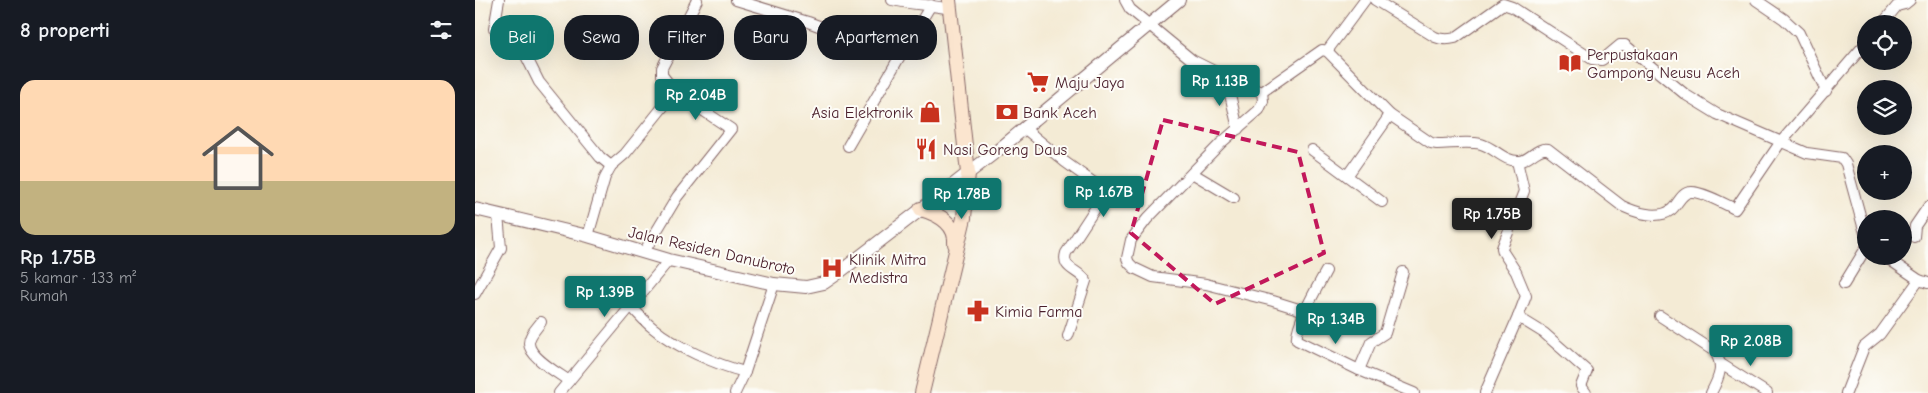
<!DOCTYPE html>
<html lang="id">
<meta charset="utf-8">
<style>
:root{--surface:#171b24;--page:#20242c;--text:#f1f3f6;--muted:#9ea1a6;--accent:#0f766e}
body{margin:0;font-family:"Comic Neue",sans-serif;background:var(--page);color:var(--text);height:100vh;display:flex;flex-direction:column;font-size:19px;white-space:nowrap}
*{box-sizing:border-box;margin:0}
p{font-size:16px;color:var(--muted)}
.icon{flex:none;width:28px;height:28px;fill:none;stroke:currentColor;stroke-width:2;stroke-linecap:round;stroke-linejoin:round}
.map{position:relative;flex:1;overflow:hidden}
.details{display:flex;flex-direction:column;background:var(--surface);width:475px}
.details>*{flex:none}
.guide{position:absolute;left:15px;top:15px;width:475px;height:45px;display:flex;gap:10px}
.controls{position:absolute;left:1382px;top:15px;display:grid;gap:10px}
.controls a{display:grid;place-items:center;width:55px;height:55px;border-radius:50%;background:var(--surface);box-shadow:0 5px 20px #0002;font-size:25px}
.price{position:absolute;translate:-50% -42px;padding:0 11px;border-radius:5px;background:var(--accent);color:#fff;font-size:16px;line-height:32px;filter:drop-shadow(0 1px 2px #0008)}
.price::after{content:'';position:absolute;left:50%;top:30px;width:15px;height:11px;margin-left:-8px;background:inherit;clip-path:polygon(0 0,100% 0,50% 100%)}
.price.on{background:#222;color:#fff}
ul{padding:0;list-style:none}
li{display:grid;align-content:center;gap:10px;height:265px;padding:0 20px}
li span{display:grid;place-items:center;height:155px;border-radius:15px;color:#555}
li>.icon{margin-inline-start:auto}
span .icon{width:90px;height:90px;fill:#fffc;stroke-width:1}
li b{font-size:21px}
h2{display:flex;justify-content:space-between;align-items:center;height:60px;padding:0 20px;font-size:21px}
.tag{padding:0 18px;border-radius:20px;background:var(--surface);box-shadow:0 5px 20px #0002;font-size:18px;line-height:45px}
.tag.on{background:var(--accent);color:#fff}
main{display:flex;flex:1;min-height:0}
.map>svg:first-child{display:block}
</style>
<main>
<section class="details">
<h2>8 properti<svg class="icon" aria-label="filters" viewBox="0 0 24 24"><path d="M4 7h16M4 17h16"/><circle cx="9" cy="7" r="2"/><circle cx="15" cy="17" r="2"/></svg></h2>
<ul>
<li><span style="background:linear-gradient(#ffd9b3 65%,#c2b280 0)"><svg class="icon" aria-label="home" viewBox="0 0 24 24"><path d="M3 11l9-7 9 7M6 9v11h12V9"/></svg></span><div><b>Rp 1.75B</b><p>5 kamar · 133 m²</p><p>Rumah</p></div></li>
</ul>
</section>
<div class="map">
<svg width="1453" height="393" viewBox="0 0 1453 393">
<rect width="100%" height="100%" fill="#fdfcf7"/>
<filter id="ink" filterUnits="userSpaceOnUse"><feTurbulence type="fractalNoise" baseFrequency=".02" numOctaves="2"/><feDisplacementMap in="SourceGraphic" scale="10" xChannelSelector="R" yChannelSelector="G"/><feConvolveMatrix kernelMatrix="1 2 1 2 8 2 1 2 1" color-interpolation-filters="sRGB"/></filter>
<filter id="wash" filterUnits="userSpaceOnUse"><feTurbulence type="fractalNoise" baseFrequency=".0096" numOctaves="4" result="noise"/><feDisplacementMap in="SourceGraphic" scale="20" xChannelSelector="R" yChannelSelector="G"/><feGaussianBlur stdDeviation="1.12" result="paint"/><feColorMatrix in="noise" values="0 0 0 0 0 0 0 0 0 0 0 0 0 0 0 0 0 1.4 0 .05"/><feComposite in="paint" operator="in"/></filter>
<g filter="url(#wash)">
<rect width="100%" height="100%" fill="#f4ebd5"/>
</g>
<g filter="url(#ink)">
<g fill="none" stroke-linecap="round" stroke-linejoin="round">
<g stroke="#866666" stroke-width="12">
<g id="minor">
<polyline points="24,0 19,29 50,54 64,82 125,157 136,166"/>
<polyline points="261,0 333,22 425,56 456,5"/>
<path d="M417 0C436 4 455 5 475 9"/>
<path d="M650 0 655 9 717 60 757 80 787 92 847 50 852 51 915 115 956 143 962 144C975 144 993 141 1006 144 1020 148 1029 162 1045 161 1055 160 1062 147 1073 149L1147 206C1160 212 1183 220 1196 210 1203 205 1206 192 1216 192 1226 191 1250 204 1260 209L1305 143 1391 43"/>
<path d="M900 0 960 37C967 40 972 40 980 38L1028 4 1037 7 1117 59 1127 60 1145 45H1150L1211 95 1242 114 1332 153 1367 158 1371 164 1391 237"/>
<polyline points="1281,0 1309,19 1324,33 1351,91"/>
<polyline points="1407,24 1422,6 1430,4 1435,0"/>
<polyline points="852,51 890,0"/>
<polyline points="751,77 763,129"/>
<polyline points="787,92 788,101 784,110 746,143 672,219 656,240 652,258 654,263 659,268 678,277 731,284 798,301 830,311"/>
<path d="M549 128 590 162 629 190 627 198 591 253C586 269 603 269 611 281L593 336"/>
<polyline points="373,146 425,56"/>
<polyline points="837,150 907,202"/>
<polyline points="1042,161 1049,191 1027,248 1028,252 1041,272 1051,296 1043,317"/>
<polyline points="717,173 759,198"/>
<polyline points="872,176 915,115"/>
<polyline points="113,236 130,177 136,166 150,154 200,92 187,75 187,68 222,0"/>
<polyline points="1439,237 1440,226 1453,207"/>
<polyline points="169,252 202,197 256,129 200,92"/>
<polyline points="1409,256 1444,280 1453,283"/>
<path d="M851 271C844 284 819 327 822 340L884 370 939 393"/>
<polyline points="1369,284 1391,248"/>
<polyline points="0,294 26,248 23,215"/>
<path d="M156 306C163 314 170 322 178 328 199 346 242 365 270 372"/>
<path d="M1185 316 1239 351C1250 365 1244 378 1236 393"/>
<path d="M66 322C62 328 54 335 54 343 54 357 83 373 94 381"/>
<polyline points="1246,364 1292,393"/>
<polyline points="884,370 896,342 910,333 928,272"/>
<polyline points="84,393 194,260"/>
<polyline points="260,393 270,372 299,284"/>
<polyline points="1010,393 1043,317 1069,333 1112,371 1106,386 1111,393"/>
<polyline points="1371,393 1389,347 1405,334 1444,280"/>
</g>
</g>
<g stroke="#866666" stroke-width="14">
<polyline id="tertiary" points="0,209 113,236 194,260 299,284 331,287 349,283 362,274 522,151 704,0"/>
</g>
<g stroke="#866666" stroke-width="16">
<g id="secondary">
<path d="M446 209C463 214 482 224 480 244"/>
<polyline points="447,393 489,218 493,173 474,0"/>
</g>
</g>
<use href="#minor" stroke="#fff" stroke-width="10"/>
<use href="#tertiary" stroke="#fff" stroke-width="12"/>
<use href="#secondary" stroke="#fbe5cf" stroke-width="14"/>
</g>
</g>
<path fill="none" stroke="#c2185b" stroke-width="4" stroke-dasharray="10 6" stroke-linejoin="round" d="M688 120 823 152 849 253 740 304 656 233Z"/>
<defs>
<g id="library-bare" transform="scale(1.725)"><path d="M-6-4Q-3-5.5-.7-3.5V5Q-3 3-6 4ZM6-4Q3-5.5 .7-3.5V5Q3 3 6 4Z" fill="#c8321e" stroke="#fdfcf7" stroke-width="2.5" paint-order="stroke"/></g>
<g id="supermarket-bare" transform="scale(1.725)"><path d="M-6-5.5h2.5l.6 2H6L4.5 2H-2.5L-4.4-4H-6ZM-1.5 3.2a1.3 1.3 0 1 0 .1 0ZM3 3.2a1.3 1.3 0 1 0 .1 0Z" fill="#c8321e" stroke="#fdfcf7" stroke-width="2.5" paint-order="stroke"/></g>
<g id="shop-bare" transform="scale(1.725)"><path d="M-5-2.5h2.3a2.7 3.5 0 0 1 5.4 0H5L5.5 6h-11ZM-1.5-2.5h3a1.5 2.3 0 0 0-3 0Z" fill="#c8321e" stroke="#fdfcf7" stroke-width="2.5" paint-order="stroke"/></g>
<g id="bank-bare" transform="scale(1.725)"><path d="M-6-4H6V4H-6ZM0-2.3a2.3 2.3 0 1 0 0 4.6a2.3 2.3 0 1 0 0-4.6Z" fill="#c8321e" stroke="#fdfcf7" stroke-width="2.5" paint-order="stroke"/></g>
<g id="restaurant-bare" transform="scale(1.725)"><path d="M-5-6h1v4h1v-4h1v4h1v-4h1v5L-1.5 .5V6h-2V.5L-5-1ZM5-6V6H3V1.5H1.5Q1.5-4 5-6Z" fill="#c8321e" stroke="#fdfcf7" stroke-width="2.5" paint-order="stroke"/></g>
<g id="hospital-bare" transform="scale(1.725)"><path d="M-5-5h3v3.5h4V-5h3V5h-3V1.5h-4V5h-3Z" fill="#c8321e" stroke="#fdfcf7" stroke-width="2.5" paint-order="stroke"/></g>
<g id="pharmacy-bare" transform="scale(1.725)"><path d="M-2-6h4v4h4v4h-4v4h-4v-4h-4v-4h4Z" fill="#c8321e" stroke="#fdfcf7" stroke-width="2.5" paint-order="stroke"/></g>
</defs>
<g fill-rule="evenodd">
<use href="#library-bare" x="1095" y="63"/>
<use href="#supermarket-bare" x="563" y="82"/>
<use href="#shop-bare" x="455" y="112"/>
<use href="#bank-bare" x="532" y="112"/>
<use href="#restaurant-bare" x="451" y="149"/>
<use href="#hospital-bare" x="357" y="268"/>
<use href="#pharmacy-bare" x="503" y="311"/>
</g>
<g text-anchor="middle" stroke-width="4" stroke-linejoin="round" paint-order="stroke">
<g font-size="16" fill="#4a1f2b" stroke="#fdfcf7" text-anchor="start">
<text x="1112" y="60">Perpustakaan<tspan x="1112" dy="18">Gampong Neusu Aceh</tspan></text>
<text x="580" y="88">Maju Jaya</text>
<text x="438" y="118" text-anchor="end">Asia Elektronik</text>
<text x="548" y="118">Bank Aceh</text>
<text x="468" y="155">Nasi Goreng Daus</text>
<text x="374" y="265">Klinik Mitra<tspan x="374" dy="18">Medistra</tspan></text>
<text x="520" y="317">Kimia Farma</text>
</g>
<g font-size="16" fill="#4a1f2b" stroke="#fdfcf7">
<text transform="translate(237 250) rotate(13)" y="6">Jalan Residen Danubroto</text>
</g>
</g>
</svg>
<div class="controls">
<a><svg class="icon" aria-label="locate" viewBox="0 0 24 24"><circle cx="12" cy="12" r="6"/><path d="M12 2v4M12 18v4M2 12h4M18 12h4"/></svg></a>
<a><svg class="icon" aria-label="layers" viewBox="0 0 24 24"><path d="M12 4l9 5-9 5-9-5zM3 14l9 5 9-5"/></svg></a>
<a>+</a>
<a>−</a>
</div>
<b class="price" style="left:745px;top:107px">Rp 1.13B</b>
<b class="price" style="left:221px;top:121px">Rp 2.04B</b>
<b class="price" style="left:629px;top:218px">Rp 1.67B</b>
<b class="price" style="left:487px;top:220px">Rp 1.78B</b>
<b class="price on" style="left:1017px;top:240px">Rp 1.75B</b>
<b class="price" style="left:130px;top:318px">Rp 1.39B</b>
<b class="price" style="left:861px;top:345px">Rp 1.34B</b>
<b class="price" style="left:1276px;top:367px">Rp 2.08B</b>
<div class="guide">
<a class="tag on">Beli</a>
<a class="tag">Sewa</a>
<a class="tag">Filter</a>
<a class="tag">Baru</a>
<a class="tag">Apartemen</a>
</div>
</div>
</main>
